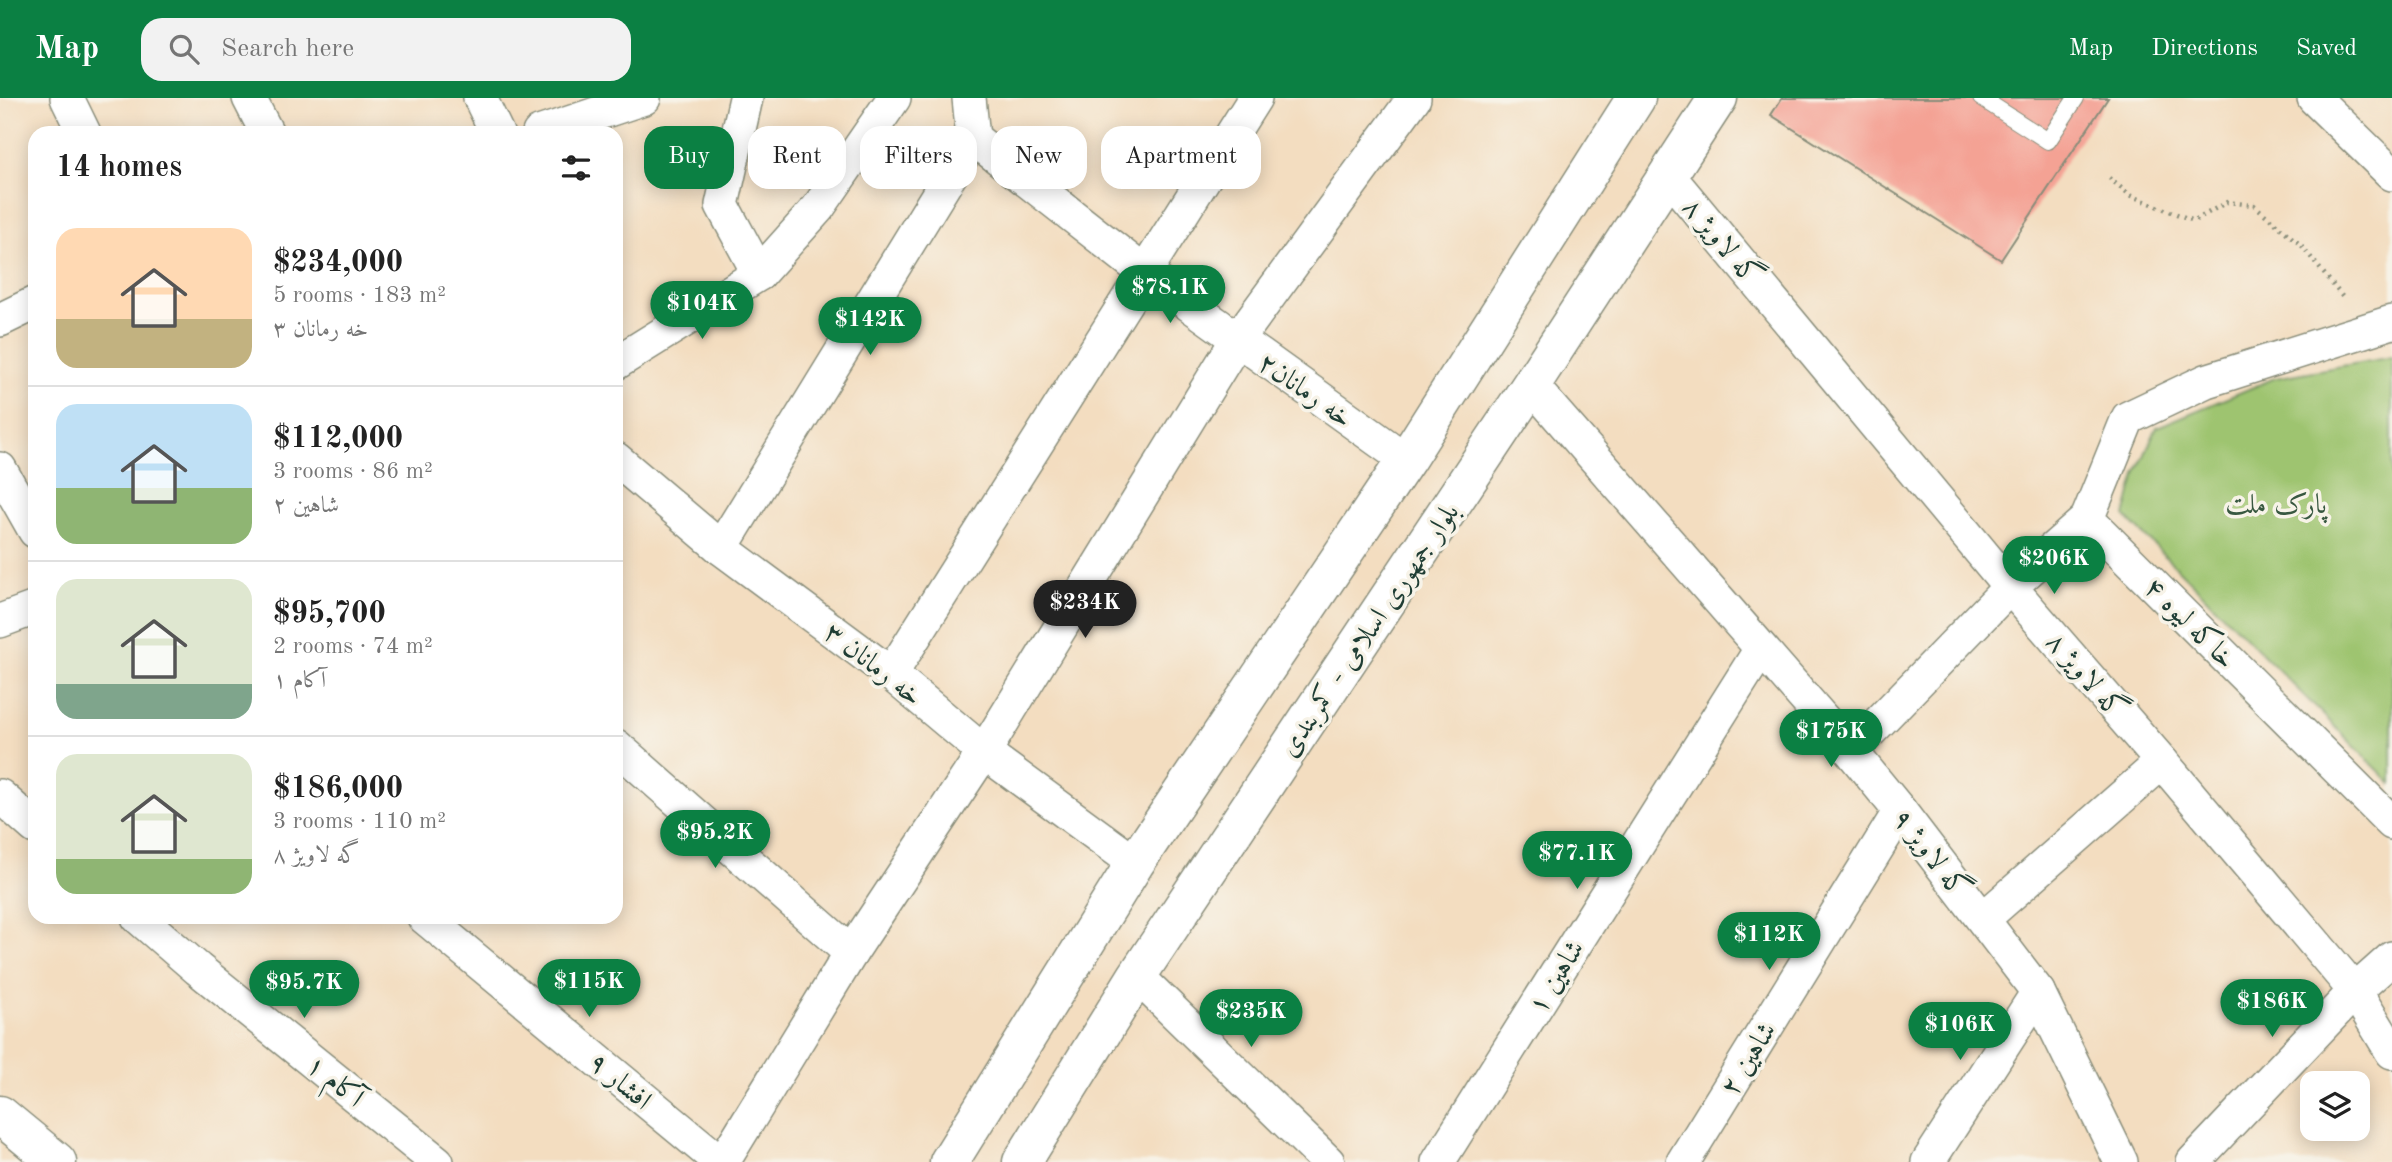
<!DOCTYPE html>
<meta charset="utf-8">
<style>
:root{--surface:#fff;--page:#f2f2f2;--text:#222;--muted:#767676;--line:#e0e0e0;--accent:#0b8043}
body{margin:0;font-family:"Old Standard TT",Amiri,serif;background:var(--page);color:var(--text);height:100vh;display:flex;flex-direction:column;font-size:26px;white-space:nowrap}
*{box-sizing:border-box;margin:0}
p{font-size:23px;color:var(--muted)}
.icon{flex:none;width:38px;height:38px;fill:none;stroke:currentColor;stroke-width:2;stroke-linecap:round;stroke-linejoin:round}
.map{position:relative;flex:1;overflow:hidden}
.details{position:absolute;left:28px;top:28px;width:595px;height:798px;display:flex;flex-direction:column;background:var(--surface);border-radius:21px;box-shadow:0 4px 18px #0003}
.details>*{flex:none}
.guide{position:absolute;left:644px;top:28px;width:665px;height:63px;display:flex;gap:14px}
.tools{position:absolute;left:2300px;top:973px;display:grid;gap:14px}
.tools a{display:grid;place-items:center;width:70px;height:70px;border-radius:14px;background:var(--surface);box-shadow:0 4px 18px #0003;font-size:35px}
.price{position:absolute;translate:-50% -60px;padding:0 16px;border-radius:24px;background:var(--accent);color:#fff;font-size:23px;line-height:46px;filter:drop-shadow(0 2px 4px #0008)}
.price::after{content:'';position:absolute;left:50%;top:42px;width:21px;height:16px;margin-left:-10px;background:inherit;clip-path:polygon(0 0,100% 0,50% 100%)}
.price.active{background:#222;color:#fff}
ul{padding:0;list-style:none}
li{display:flex;align-items:center;gap:21px;height:175px;padding:0 28px}
li+li{border-top:2px solid var(--line)}
li span{display:grid;place-items:center;flex:none;width:196px;height:140px;border-radius:21px;color:#555}
li>.icon{margin-inline-start:auto}
span .icon{width:84px;height:84px;fill:#fffc;stroke-width:1}
li b{font-size:30px}
h2{display:flex;justify-content:space-between;align-items:center;height:84px;padding:0 28px;font-size:30px}
.pill{padding:0 24px;border-radius:21px;background:var(--surface);box-shadow:0 4px 18px #0003;font-size:24px;line-height:63px}
.pill.active{background:var(--accent);color:#fff}
header{display:flex;align-items:center;gap:42px;box-sizing:border-box;height:98px;padding:0 35px;background:var(--accent);color:#fff}
header strong{font-size:33px}
nav{display:flex;gap:38px;margin-inline-start:auto;font-size:24px}
.search{width:490px;height:63px;background:var(--page);display:flex;align-items:center;gap:18px;box-sizing:border-box;padding:0 24px;border-radius:21px;color:var(--muted);font-size:26px}
.map>svg:first-child{display:block}
</style>
<header>
<strong>Map</strong>
<div class="search"><svg class="icon" aria-label="search" viewBox="0 0 24 24"><circle cx="10" cy="10" r="6"/><path d="M15 15l6 6"/></svg>Search here</div>
<nav><a>Map</a><a>Directions</a><a>Saved</a></nav>
</header>
<div class="map">
<svg width="2392" height="1064" viewBox="0 0 2392 1064">
<rect width="100%" height="100%" fill="#f7f3e8"/>
<filter id="ink" filterUnits="userSpaceOnUse"><feTurbulence type="fractalNoise" baseFrequency=".0143" numOctaves="2"/><feDisplacementMap in="SourceGraphic" scale="14" xChannelSelector="R" yChannelSelector="G"/><feConvolveMatrix kernelMatrix="1 2 1 2 8 2 1 2 1" color-interpolation-filters="sRGB"/></filter>
<filter id="wash" filterUnits="userSpaceOnUse"><feTurbulence type="fractalNoise" baseFrequency=".00686" numOctaves="4" result="noise"/><feDisplacementMap in="SourceGraphic" scale="28" xChannelSelector="R" yChannelSelector="G"/><feGaussianBlur stdDeviation="1.57" result="paint"/><feColorMatrix in="noise" values="0 0 0 0 0 0 0 0 0 0 0 0 0 0 0 0 0 1.4 0 .05"/><feComposite in="paint" operator="in"/></filter>
<g filter="url(#wash)">
<rect width="100%" height="100%" fill="#f3ddc0"/>
<polygon fill="#9ec46f" stroke="#5e8052" stroke-width="2" points="2392,259 2392,686 2125,418 2136,376 2157,329 2275,280"/>
<g id="blocks">
<polygon fill="#f4a294" points="1782,0 2108,0 2001,162 1771,17"/>
</g>
</g>
<g filter="url(#ink)">
<use href="#blocks" fill-opacity="0" stroke="#898d7a" stroke-width="2"/>
<g fill="none" stroke-linecap="round" stroke-linejoin="round">
<g stroke="#898d7a" stroke-width="18">
<polyline id="lane" points="1981,0 2048,43 2076,0"/>
</g>
<g stroke="#898d7a" stroke-width="36">
<g id="street">
<polyline points="67,0 84,35"/>
<polyline points="249,0 267,35"/>
<polyline points="480,0 497,35"/>
<polyline points="746,0 722,107 759,176"/>
<polyline points="2314,0 2392,76"/>
<polyline points="539,35 644,0"/>
<polyline points="973,40 1144,174 1406,362"/>
<polyline points="1667,76 2010,489 2162,664 2355,893 2392,954"/>
<polyline points="0,222 35,205"/>
<polyline points="2392,224 2206,283 2128,320 2087,421 2392,725"/>
<polyline points="616,265 759,176 818,110 894,0"/>
<polyline points="1531,287 1851,653 1900,713 2038,894 2121,1064"/>
<polyline points="616,361 721,450 891,576 984,654 1135,765"/>
<polyline points="0,371 35,433"/>
<polyline points="721,450 973,40 969,0"/>
<polyline points="0,523 35,510"/>
<polyline points="891,576 1255,0"/>
<polyline points="616,648 851,855"/>
<polyline points="1851,653 2010,489 2087,421"/>
<polyline points="0,698 35,729"/>
<polyline points="138,819 198,871 437,1064"/>
<polyline points="424,819 720,1064"/>
<polyline points="1983,821 2162,664"/>
<polyline points="1137,878 1328,1064"/>
<polyline points="723,1064 851,855 984,654 1237,242 1414,0"/>
<polyline points="1438,1064 1761,551"/>
<polyline points="1683,1064 1900,713"/>
<polyline points="1928,1064 2038,894"/>
<polyline points="2193,1064 2355,893 2392,860"/>
</g>
</g>
<g stroke="#898d7a" stroke-width="41">
<polyline id="secondary" points="0,1017 57,1064"/>
</g>
<g stroke="#898d7a" stroke-width="41">
<g id="primary">
<polyline points="949,1064 1135,765 1406,362 1636,0"/>
<polyline points="1022,1064 1137,878 1531,287 1718,0"/>
</g>
</g>
<polyline stroke="#898d7a" stroke-width="4.5" stroke-dasharray="2 5" stroke-linecap="butt" points="2109,80 2130,97 2194,123 2227,104 2254,107 2302,148 2345,202"/>
<use href="#lane" stroke="#fff" stroke-width="16"/>
<use href="#street" stroke="#fff" stroke-width="33"/>
<use href="#secondary" stroke="#fff" stroke-width="38"/>
<use href="#primary" stroke="#fff" stroke-width="38"/>
</g>
</g>
<g text-anchor="middle" stroke-width="7" stroke-linejoin="round" paint-order="stroke">
<g font-size="28" fill="#1f3d34" stroke="#f7f3e8">
<text transform="translate(1723 143) rotate(50)" y="10">گه لاویژ ۸</text>
<text transform="translate(1306 291) rotate(35)" y="10">خه رمانان۲</text>
<text transform="translate(2191 524) rotate(45)" y="10">خاکه لیوه ۴</text>
<text transform="translate(1368 531) rotate(-56)" y="10">بلوار جمهوری اسلامی - کمربندی</text>
<text transform="translate(874 565) rotate(38)" y="10">خه رمانان ۳</text>
<text transform="translate(2087 577) rotate(49)" y="10">گه لاویژ ۸</text>
<text transform="translate(1932 755) rotate(52)" y="10">گه لاویژ ۹</text>
<text transform="translate(1555 878) rotate(-58)" y="10">شاهین ۱</text>
<text transform="translate(1747 960) rotate(-58)" y="10">شاهین ۲</text>
<text transform="translate(336 982) rotate(39)" y="10">آکام ۱</text>
<text transform="translate(621 982) rotate(40)" y="10">افشار ۹</text>
</g>
<g font-size="28" fill="#385840" stroke="#f7f3e8">
<text x="2276" y="415">پارک ملت</text>
</g>
</g>
</svg>
<div class="tools">
<a><svg class="icon" aria-label="layers" viewBox="0 0 24 24"><path d="M12 4l9 5-9 5-9-5zM3 14l9 5 9-5"/></svg></a>
</div>
<b class="price" style="left:1170px;top:227px">$78.1K</b>
<b class="price" style="left:702px;top:243px">$104K</b>
<b class="price" style="left:870px;top:259px">$142K</b>
<b class="price" style="left:2054px;top:498px">$206K</b>
<b class="price active" style="left:1085px;top:542px">$234K</b>
<b class="price" style="left:1831px;top:671px">$175K</b>
<b class="price" style="left:715px;top:772px">$95.2K</b>
<b class="price" style="left:1577px;top:793px">$77.1K</b>
<b class="price" style="left:1769px;top:874px">$112K</b>
<b class="price" style="left:589px;top:921px">$115K</b>
<b class="price" style="left:304px;top:922px">$95.7K</b>
<b class="price" style="left:2272px;top:941px">$186K</b>
<b class="price" style="left:1251px;top:951px">$235K</b>
<b class="price" style="left:1960px;top:964px">$106K</b>
<div class="guide">
<a class="pill active">Buy</a>
<a class="pill">Rent</a>
<a class="pill">Filters</a>
<a class="pill">New</a>
<a class="pill">Apartment</a>
</div>
<section class="details">
<h2>14 homes<svg class="icon" aria-label="filters" viewBox="0 0 24 24"><path d="M4 7h16M4 17h16"/><circle cx="9" cy="7" r="2"/><circle cx="15" cy="17" r="2"/></svg></h2>
<ul>
<li><span style="background:linear-gradient(#ffd9b3 65%,#c2b280 0)"><svg class="icon" aria-label="home" viewBox="0 0 24 24"><path d="M3 11l9-7 9 7M6 9v11h12V9"/></svg></span><div><b>$234,000</b><p>5 rooms · 183 m²</p><p>خه رمانان ۳</p></div></li>
<li><span style="background:linear-gradient(#bfe0f5 60%,#8fb573 0)"><svg class="icon" aria-label="home" viewBox="0 0 24 24"><path d="M3 11l9-7 9 7M6 9v11h12V9"/></svg></span><div><b>$112,000</b><p>3 rooms · 86 m²</p><p>شاهین ۲</p></div></li>
<li><span style="background:linear-gradient(#dfe7d0 75%,#7fa58c 0)"><svg class="icon" aria-label="home" viewBox="0 0 24 24"><path d="M3 11l9-7 9 7M6 9v11h12V9"/></svg></span><div><b>$95,700</b><p>2 rooms · 74 m²</p><p>آکام ۱</p></div></li>
<li><span style="background:linear-gradient(#dfe7d0 75%,#8fb573 0)"><svg class="icon" aria-label="home" viewBox="0 0 24 24"><path d="M3 11l9-7 9 7M6 9v11h12V9"/></svg></span><div><b>$186,000</b><p>3 rooms · 110 m²</p><p>گه لاویژ ۸</p></div></li>
</ul>
</section>
</div>
